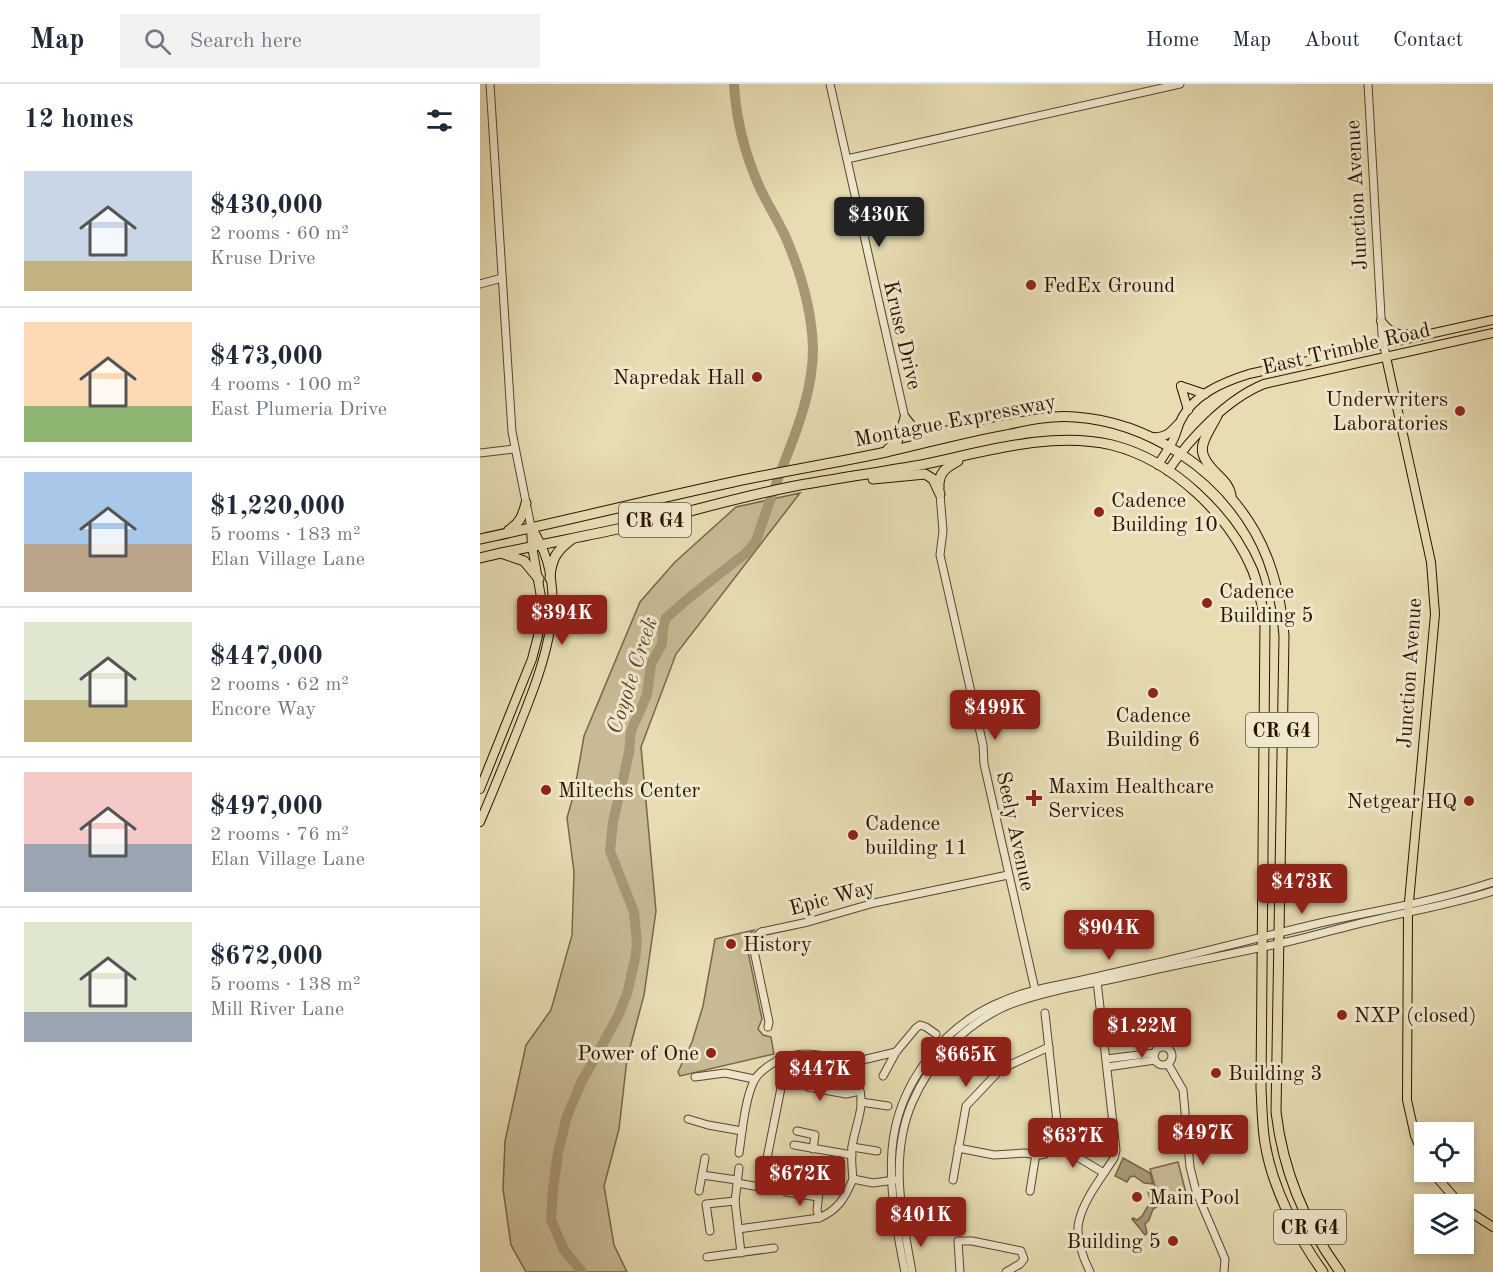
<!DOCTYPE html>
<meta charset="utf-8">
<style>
:root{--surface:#fff;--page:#f2f2f3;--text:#1f2937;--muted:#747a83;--line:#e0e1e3;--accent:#8f2418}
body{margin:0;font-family:"Old Standard TT",serif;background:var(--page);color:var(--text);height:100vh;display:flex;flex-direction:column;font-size:22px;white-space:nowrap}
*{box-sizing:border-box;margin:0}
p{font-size:20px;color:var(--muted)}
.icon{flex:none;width:33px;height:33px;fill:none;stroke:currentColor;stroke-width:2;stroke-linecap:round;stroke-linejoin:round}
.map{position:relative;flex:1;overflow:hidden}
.details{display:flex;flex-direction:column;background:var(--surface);width:480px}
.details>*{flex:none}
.tools{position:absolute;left:934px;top:1038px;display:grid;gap:12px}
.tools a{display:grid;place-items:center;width:60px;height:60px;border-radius:0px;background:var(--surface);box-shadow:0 3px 9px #0003;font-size:30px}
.price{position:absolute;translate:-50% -51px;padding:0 14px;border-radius:6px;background:var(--accent);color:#fff;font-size:20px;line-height:39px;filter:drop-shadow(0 2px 3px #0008)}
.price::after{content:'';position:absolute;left:50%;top:36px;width:18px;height:14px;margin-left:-9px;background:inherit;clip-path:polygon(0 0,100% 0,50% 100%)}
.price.selected{background:#222;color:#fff}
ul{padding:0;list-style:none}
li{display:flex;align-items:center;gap:18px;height:150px;padding:0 24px}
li+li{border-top:2px solid var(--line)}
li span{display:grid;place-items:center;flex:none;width:168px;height:120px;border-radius:0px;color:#555}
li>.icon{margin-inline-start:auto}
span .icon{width:72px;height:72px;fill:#fffc;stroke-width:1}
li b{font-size:26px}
h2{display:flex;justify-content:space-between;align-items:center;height:72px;padding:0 24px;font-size:26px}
header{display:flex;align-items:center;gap:36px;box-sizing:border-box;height:84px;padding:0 30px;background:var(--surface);border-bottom:2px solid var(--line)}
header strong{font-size:28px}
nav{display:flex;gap:33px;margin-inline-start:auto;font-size:21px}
.search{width:420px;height:54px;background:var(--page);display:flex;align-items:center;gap:15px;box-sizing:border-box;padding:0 21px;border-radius:0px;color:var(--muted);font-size:22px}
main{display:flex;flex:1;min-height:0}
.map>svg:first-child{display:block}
</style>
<header>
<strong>Map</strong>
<div class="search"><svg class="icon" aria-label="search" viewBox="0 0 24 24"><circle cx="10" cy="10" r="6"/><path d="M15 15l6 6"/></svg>Search here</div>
<nav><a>Home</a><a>Map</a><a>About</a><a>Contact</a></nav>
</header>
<main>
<section class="details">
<h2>12 homes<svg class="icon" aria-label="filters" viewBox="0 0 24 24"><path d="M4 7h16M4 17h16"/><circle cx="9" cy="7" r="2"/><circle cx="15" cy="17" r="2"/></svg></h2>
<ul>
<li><span style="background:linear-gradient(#c9d6e8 75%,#c2b280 0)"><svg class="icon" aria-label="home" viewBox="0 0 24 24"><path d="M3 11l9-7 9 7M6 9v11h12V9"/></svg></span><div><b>$430,000</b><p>2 rooms · 60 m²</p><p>Kruse Drive</p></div></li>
<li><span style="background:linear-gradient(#ffd9b3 70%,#8fb573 0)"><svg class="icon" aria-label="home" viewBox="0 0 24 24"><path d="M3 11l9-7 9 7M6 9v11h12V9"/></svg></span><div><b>$473,000</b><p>4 rooms · 100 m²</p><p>East Plumeria Drive</p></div></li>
<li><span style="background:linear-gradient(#a9c7e8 60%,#b9a48a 0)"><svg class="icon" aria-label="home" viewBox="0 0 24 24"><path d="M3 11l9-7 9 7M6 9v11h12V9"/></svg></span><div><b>$1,220,000</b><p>5 rooms · 183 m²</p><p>Elan Village Lane</p></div></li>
<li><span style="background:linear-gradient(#dfe7d0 65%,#c2b280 0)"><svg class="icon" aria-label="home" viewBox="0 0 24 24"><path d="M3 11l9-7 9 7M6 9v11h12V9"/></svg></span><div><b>$447,000</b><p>2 rooms · 62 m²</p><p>Encore Way</p></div></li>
<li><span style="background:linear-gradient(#f6c9c9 60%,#9aa5b1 0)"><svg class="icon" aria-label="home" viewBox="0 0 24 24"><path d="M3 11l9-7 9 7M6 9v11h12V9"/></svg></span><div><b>$497,000</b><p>2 rooms · 76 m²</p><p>Elan Village Lane</p></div></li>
<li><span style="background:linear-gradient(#dfe7d0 75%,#9aa5b1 0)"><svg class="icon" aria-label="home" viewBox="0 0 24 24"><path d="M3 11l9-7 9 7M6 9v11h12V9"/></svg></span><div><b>$672,000</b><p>5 rooms · 138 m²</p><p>Mill River Lane</p></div></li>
</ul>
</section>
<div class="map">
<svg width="1013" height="1188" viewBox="0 0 1013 1188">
<rect width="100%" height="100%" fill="#e7dcb2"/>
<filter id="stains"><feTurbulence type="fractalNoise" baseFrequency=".00333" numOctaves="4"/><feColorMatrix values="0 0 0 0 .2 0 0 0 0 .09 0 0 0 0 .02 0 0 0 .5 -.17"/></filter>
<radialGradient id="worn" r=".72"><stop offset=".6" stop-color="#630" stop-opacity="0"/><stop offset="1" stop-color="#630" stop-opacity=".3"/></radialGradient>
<g fill="#c7ba94" stroke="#79664a" stroke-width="1.5">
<polygon points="320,409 196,570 161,663 176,827 164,911 147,975 139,1045 124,1102 134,1161 147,1188 46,1188 31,1161 23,1105 25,1057 46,961 71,926 92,851 94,788 87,734 94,709 104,652 160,518 195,478 256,423"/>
<polygon points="274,846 269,851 267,863 282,935 278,945 283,951 291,953 294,970 200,992 198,988 212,958 223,922 235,855"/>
<polygon points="698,1078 706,1109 684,1115 678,1113 670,1085"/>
</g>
<g fill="#a79875" stroke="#756346" stroke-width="1.5">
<polygon points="643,1074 670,1089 673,1100 664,1099 654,1092 650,1093 647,1098 635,1092"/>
<polygon points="673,1104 676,1115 682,1120 673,1125 669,1136 665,1140 667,1149 665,1151 652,1135 653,1134 657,1136 662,1132 671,1117 668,1108 669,1105"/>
</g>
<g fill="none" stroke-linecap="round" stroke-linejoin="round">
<path stroke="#a79875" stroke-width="10" d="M102 1188 84 1166 71 1136 73 1105 78 1069 87 1032 101 999 138 932 147 910 155 875 157 859 154 828 130 767 133 738 149 669 151 647 167 611 171 580 182 560 183 544 186 534 210 513 266 469 276 457C285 431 294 404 304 379 318 344 333 304 333 265 332 227 321 189 306 154 298 136 287 120 279 102 265 70 256 35 254 0"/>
<g stroke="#5a452c" stroke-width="9">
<g id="minor">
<polyline points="10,0 32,348 51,443"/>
<polyline points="350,0 425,334"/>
<polyline points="888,0 902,250 906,273"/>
<polyline points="367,75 700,0"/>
<polyline points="0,200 22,194"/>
<polyline points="0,369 34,365"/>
<polyline points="460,410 463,447 460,471 503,661 504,680 556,910"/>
<polyline points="288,943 289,938 273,862 275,854 281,848 328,838 394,819 528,791"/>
<circle cx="683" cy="972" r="9"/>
<polyline points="626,975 675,969"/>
<polyline points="688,980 703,1006 710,1083 716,1107 745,1175 744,1188"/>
<polyline points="627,983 675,976"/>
<polyline points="366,984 370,979 416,968"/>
<polyline points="403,992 416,968 436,944 440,941 446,943 456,950"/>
<polyline points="215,993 245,989 274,995"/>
<polyline points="302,994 323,997 328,1003 366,1010 380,1007"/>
<polyline points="381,1018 408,1022"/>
<polyline points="208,1035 228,1041 262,1047"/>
<polyline points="317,1047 335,1051 333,1065"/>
<polyline points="574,1059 624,1089"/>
<polyline points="314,1061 372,1071"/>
<polyline points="372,1063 397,1067"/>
<polyline points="478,1064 514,1071 544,1069 560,1071 565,1070 569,1066 574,1059 578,1047 565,929"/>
<path d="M259 1069C262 1049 265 1015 274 997 277 990 284 985 290 981 320 961 365 968 379 1004 386 1022 374 1045 372 1063 371 1074 372 1085 373 1095"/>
<polyline points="287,1074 302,999 302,987 297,976"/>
<polyline points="259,1084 255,1117 261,1169"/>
<polyline points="222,1091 257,1096"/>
<polyline points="373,1095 393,1099 415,1096"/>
<polyline points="473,1096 486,1022 521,985 569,963"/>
<polyline points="257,1099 296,1106"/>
<polyline points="219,1107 225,1074"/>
<polyline points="550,1107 556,1070"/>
<polyline points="306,1108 338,1113"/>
<polyline points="339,1134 337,1126 340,1100"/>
<path d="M258 1145 339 1134C358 1126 365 1114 373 1095"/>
<polyline points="230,1147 226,1120 255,1117"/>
<polyline points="227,1173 294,1164"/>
<path d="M425 1188C417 1149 409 1106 412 1066 417 1001 463 941 523 917 545 907 569 903 593 898 621 892 649 885 677 879 735 865 792 850 849 837 904 825 960 816 1013 798"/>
<path d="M432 1188C422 1133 409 1073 432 1019 450 977 483 942 524 923 561 907 612 900 651 891 704 879 758 869 811 857 837 851 863 843 890 837 931 827 973 820 1013 807"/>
<polyline points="480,1188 478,1157 492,1157 541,1167 544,1175 540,1180 526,1188"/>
<path d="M610 1188C603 1174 595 1152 599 1137 604 1115 622 1093 634 1074L636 1066 617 897"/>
</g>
</g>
<g stroke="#2b1300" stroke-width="10">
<g id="major">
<path d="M901 237C909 247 916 252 929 250"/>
<polyline points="906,273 951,478 955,530 928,829 927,1016 935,1052 945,1075"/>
<polyline points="701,302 725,310"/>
<polyline points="701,302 708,326"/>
<path d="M671 353C685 354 689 350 698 340"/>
<path d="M678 381C684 371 691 362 695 352 697 347 698 342 700 338 712 311 743 298 769 290L1013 236"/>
<path d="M688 387C710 354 747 315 784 300L1013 249"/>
<polyline points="0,705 52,575 58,552 61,513 52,462 51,444"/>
<path d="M0 738C14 705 27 673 40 640 65 577 93 506 51 443"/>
<polyline points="952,1088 980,1120"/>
<polyline points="984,1124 1013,1143"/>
</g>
</g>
<g stroke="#2b1300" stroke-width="11">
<g id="highway">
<path d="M737 332C722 360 713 367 738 391 745 398 749 402 751 411"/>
<path d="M425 334 437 349C454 352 472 344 489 344"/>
<polyline points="408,365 417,358 425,334"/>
<polyline points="393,395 445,390 453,395 460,410"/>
<path d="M459 405C458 389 465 384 478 377"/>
<path d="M29 446C40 439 43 431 46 419"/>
<path d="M0 455C85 437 169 416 253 398 304 387 355 379 406 368 446 359 485 348 525 341 548 336 572 331 595 333 668 338 739 385 775 448 793 480 801 515 804 552L796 1028C803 1087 825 1140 860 1188"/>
<polyline points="21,469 44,477 59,495"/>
<path d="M0 474C49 462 98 454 147 443 208 429 269 409 332 399 366 393 401 388 435 382 498 370 568 346 632 361 692 376 749 430 773 487 779 503 781 519 785 536L781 1004C782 1022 782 1041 785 1059 792 1103 817 1152 843 1188"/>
<path d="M70 494C71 475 77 466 92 455"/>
</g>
</g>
<use href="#minor" stroke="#efe8cd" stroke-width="7"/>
<use href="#major" stroke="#e7dcb2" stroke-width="8"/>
<use href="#highway" stroke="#e7dcb2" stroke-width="9"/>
</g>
<g fill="#8f2418" stroke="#efe8cd" stroke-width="2">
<circle cx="551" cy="201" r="6"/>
<circle cx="277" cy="293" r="6"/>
<circle cx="980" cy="327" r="6"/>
<circle cx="619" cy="428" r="6"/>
<circle cx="727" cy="519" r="6"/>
<circle cx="673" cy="609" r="6"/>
<circle cx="66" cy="706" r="6"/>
<path d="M551 705h6v6h6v6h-6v6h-6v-6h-6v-6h6z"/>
<circle cx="989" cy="717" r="6"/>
<circle cx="373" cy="751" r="6"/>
<circle cx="251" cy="860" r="6"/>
<circle cx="862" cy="931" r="6"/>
<circle cx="231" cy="969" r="6"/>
<circle cx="736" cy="989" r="6"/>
<circle cx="657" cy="1113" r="6"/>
<circle cx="693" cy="1157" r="6"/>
</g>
<g text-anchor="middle" stroke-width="6" stroke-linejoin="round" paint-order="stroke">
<g fill="#efe8cd" stroke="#66533e" stroke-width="1.5">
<rect x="139" y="419" width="72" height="34" rx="4.5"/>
<rect x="766" y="629" width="72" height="34" rx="4.5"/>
<rect x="794" y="1126" width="72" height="34" rx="4.5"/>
</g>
<g font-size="20" font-weight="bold" fill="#2b1300">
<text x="175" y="443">CR G4</text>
<text x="802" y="653">CR G4</text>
<text x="830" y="1150">CR G4</text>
</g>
<g font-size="21" fill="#2b1300" stroke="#efe8cd">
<text transform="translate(876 111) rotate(-93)" y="7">Junction Avenue</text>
<text transform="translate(423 251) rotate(77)" y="7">Kruse Drive</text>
<text transform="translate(866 264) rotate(-13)" y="7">East Trimble Road</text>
<text transform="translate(475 336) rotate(-11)" y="7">Montague Expressway</text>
<text transform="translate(929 589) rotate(-86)" y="7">Junction Avenue</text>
<text transform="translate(536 747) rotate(78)" y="7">Seely Avenue</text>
<text transform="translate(352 813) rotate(-15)" y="7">Epic Way</text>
</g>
<g font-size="21" fill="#2b1300" stroke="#efe8cd" text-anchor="start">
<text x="563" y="208">FedEx Ground</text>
<text x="265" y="300" text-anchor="end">Napredak Hall</text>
<text x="968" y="322" text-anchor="end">Underwriters<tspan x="968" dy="24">Laboratories</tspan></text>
<text x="631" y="423">Cadence<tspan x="631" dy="24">Building 10</tspan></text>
<text x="739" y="514">Cadence<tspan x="739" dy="24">Building 5</tspan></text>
<text x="673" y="638" text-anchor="middle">Cadence<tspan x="673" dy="24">Building 6</tspan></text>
<text x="568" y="709">Maxim Healthcare<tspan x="568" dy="24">Services</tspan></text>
<text x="78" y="713">Miltechs Center</text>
<text x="977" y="724" text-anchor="end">Netgear HQ</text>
<text x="385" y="746">Cadence<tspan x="385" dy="24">building 11</tspan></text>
<text x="263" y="867">History</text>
<text x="874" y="938">NXP (closed)</text>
<text x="219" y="976" text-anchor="end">Power of One</text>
<text x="748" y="996">Building 3</text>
<text x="669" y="1120">Main Pool</text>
<text x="681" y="1164" text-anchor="end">Building 5</text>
</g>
<g font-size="22" font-style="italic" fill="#5d482f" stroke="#efe8cd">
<text transform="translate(151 591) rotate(-72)" y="8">Coyote Creek</text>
</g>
</g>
<rect width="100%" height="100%" filter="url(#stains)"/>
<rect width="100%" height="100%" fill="url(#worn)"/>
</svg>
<div class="tools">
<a><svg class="icon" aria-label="locate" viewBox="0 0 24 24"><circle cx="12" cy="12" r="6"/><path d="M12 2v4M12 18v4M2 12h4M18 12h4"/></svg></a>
<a><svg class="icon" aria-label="layers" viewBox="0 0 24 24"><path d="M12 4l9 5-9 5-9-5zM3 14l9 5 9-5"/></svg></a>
</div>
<b class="price selected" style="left:399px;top:164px">$430K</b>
<b class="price" style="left:82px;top:562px">$394K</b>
<b class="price" style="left:515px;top:657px">$499K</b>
<b class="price" style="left:822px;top:831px">$473K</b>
<b class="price" style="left:629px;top:877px">$904K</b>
<b class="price" style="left:662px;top:975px">$1.22M</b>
<b class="price" style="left:486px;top:1004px">$665K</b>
<b class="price" style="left:340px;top:1018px">$447K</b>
<b class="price" style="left:723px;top:1082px">$497K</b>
<b class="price" style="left:593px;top:1085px">$637K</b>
<b class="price" style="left:320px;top:1123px">$672K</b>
<b class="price" style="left:441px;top:1164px">$401K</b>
</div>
</main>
